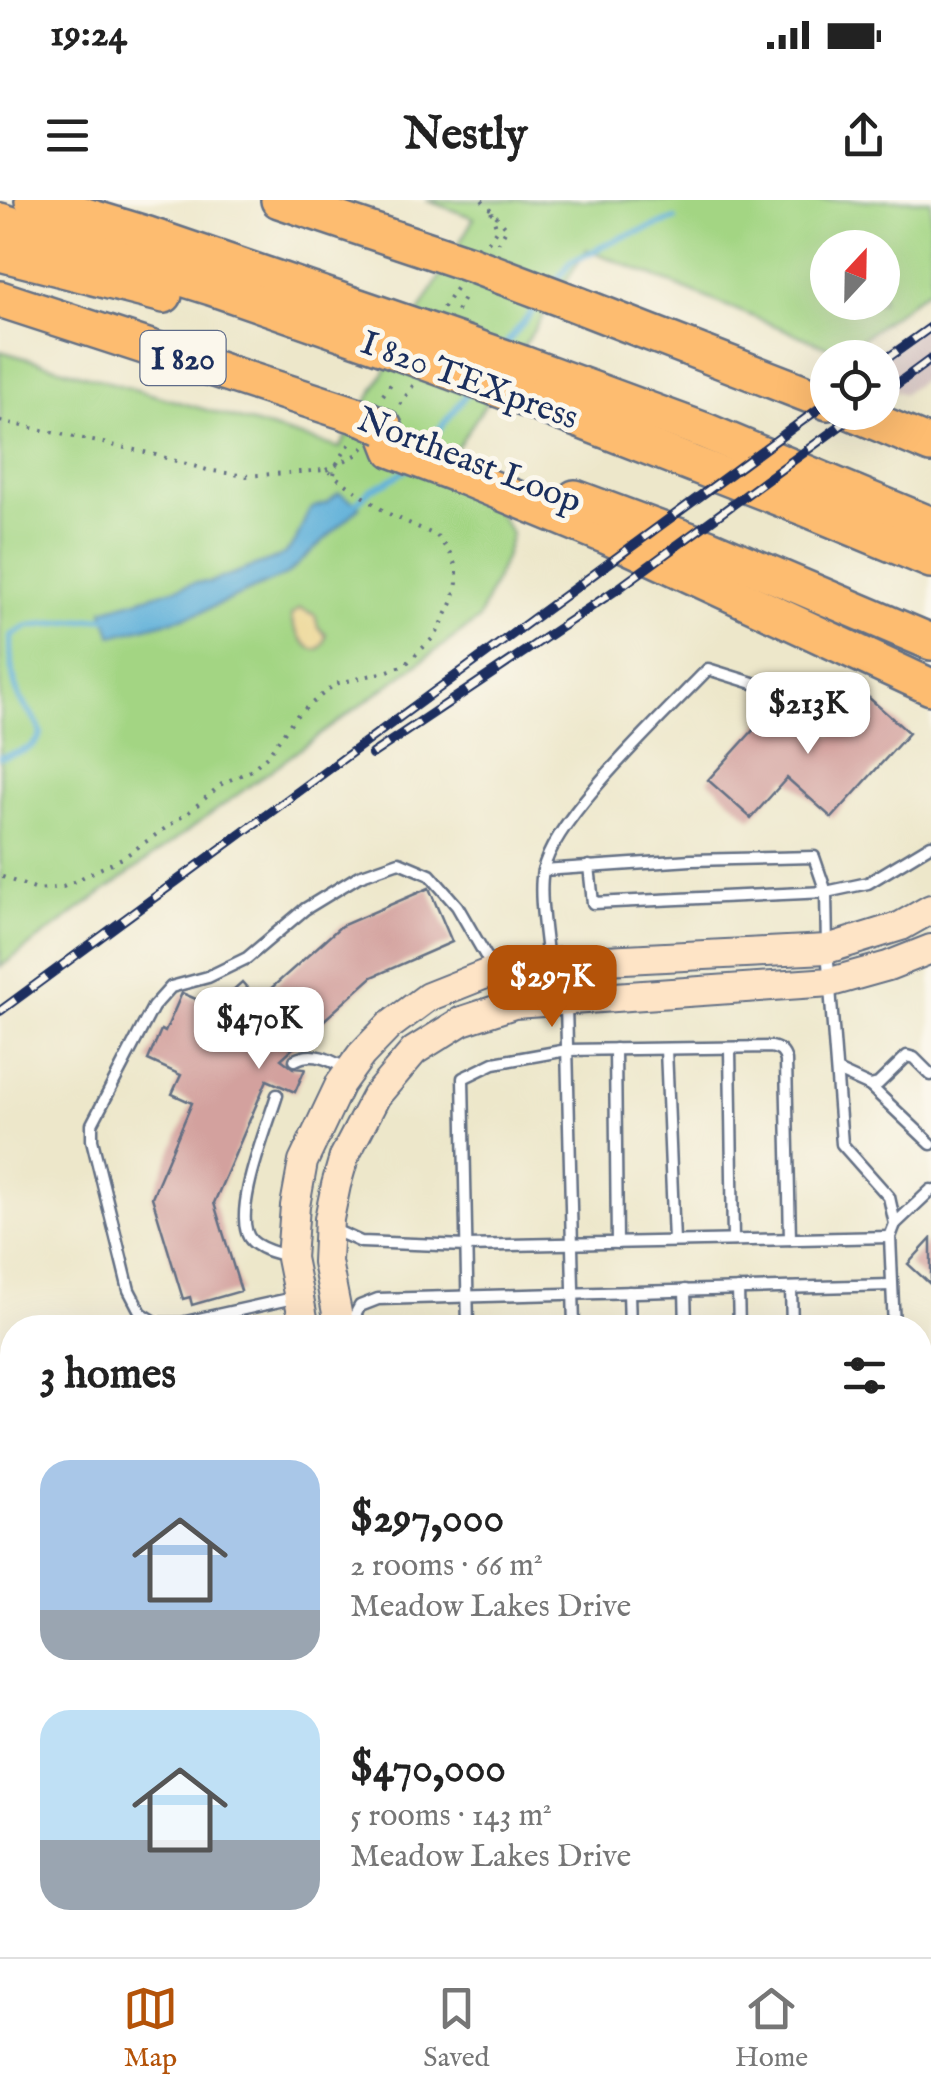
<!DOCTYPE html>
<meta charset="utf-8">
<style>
:root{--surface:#fff;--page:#f6f6f6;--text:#222;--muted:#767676;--line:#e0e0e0;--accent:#b45309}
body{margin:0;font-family:"IM FELL English",serif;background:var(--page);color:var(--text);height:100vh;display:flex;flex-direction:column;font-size:38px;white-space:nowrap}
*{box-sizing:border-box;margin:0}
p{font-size:32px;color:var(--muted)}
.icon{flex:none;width:55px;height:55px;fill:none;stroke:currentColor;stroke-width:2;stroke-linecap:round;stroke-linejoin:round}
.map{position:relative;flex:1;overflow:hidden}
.panel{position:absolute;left:0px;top:1115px;width:932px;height:642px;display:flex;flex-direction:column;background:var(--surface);border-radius:40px 40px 0 0;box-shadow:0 10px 40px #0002}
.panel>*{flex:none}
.needle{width:65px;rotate:22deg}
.controls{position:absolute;left:810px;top:30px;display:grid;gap:20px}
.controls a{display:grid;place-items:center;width:90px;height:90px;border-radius:50%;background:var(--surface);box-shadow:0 10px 40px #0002;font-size:50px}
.price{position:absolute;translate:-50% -85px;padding:0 22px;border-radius:20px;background:#fff;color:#222;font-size:32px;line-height:65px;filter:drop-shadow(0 2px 5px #0008)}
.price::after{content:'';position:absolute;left:50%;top:60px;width:30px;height:22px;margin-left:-15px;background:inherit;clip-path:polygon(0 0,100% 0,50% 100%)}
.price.on{background:var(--accent);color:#fff}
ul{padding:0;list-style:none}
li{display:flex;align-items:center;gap:30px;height:250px;padding:0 40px}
li span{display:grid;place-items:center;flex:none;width:280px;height:200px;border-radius:30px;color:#555}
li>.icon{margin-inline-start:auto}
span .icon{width:120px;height:120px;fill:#fffc;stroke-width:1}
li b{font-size:42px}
h2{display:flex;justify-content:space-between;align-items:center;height:120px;padding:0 40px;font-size:42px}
.status{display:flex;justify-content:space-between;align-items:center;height:70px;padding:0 50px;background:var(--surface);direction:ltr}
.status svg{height:28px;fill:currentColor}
header{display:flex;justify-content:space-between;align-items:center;height:130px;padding:0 40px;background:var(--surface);font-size:45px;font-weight:800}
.tabs{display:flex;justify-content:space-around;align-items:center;height:140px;border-top:2px solid var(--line);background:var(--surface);font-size:28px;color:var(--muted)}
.tabs a{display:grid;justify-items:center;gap:5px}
.tabs .on{color:var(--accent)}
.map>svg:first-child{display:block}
</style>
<div class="status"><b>19:24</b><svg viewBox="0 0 49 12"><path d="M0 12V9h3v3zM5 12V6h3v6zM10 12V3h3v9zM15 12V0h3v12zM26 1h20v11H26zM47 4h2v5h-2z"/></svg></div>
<header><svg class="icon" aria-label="menu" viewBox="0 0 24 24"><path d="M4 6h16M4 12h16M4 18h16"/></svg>Nestly<svg class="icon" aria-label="share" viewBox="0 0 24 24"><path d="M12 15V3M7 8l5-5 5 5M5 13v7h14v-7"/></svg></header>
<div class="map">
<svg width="931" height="1757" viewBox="0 0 931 1757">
<rect width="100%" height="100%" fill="#fbf7ec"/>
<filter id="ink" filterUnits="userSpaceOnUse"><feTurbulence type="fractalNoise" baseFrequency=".01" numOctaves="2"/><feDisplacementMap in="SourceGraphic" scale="20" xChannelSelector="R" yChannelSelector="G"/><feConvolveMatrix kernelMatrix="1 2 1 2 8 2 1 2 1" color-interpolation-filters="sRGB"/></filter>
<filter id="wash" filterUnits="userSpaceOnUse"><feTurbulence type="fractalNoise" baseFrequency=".0048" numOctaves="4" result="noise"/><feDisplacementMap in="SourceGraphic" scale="40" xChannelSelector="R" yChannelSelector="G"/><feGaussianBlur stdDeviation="2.25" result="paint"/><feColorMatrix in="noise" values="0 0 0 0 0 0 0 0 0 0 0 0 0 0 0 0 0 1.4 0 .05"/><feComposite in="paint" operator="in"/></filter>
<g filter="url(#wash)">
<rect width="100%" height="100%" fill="#ede7ca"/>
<polygon fill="#d1bfbe" points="931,113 931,174 903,194 883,186 882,158 871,157"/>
<g fill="#a3d583" stroke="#5f8270" stroke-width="2.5" fill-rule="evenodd">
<path d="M426 0H931V87L842 153 587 49 437 278 494 307 512 334 505 358 478 420 0 767V151L340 248 474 18ZM828 48H882V102H828Z"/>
<polygon points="0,1240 12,1241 12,1412 0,1420"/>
<polygon points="920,1325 931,1326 931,1385 920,1384"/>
<polygon points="218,1745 413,1745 424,1757 223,1757"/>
</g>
<path fill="#eeda9e" stroke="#84847e" stroke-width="2.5" d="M300 408 315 415 318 427 326 435C319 470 292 432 291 415Z"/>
<polygon fill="#5eb0d9" stroke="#3c709c" stroke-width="2.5" points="339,293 360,306 358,309 286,375 196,414 112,436 103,410 194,383 210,382 272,360 285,353 295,343 308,312 314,307 327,303"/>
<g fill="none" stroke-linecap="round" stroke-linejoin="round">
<g stroke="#5eb0d9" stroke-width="6">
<polyline points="553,85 571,62 620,38 675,19"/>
<polyline points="506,144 539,103"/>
<polyline points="423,250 471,189"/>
<polyline points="350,309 370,290 387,282 409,268"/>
<path d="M0 557C18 553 33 551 41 534 35 514 29 514 21 500 11 481 11 457 11 436L29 426 113 417"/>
</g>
</g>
<g id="blocks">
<g fill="#d3a19e">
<polygon points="785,495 831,536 867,496 909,533 832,618 787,578 751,618 708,580"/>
<polygon points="429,688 452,742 372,777 281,859 293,868 305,869 295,892 267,880 214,1003 241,1091 192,1105 190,1097 183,1099 152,997 192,903 172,894 181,875 148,860 161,830 165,832 182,793 214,807 242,782 258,800 341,726"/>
<polygon points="931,1039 931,1085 908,1064"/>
<polygon points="0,1711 12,1745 19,1757 0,1757"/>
</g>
</g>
</g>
<g filter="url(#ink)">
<use href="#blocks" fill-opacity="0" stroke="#646f84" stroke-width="2.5"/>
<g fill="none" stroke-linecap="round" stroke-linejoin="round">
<g stroke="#646f84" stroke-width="15">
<g id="lane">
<polyline points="589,666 593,703 826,692 868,683 931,645"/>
<polyline points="543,670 691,660 814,657 826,692 827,749 842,944 889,997 895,1024 890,1037 894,1128"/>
<path d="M548 763C546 739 538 693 543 671 553 618 668 511 708 469L769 488"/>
<polyline points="565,764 574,1128"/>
<polyline points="615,849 617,1043"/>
<polyline points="666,849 674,1041"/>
<polyline points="730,849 733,1040"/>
<path d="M295 860C314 850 332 861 349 870"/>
<polyline points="837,871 870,886 931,944"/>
<polyline points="870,886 878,884 907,856 914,858 931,875"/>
<path d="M277 895C268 925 229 1019 252 1041 261 1050 278 1053 289 1057"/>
<polyline points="895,1024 931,990"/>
<polyline points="330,1028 361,1042 467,1046 890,1037"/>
<polyline points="791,1088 792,1128"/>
<polyline points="738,1089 739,1128"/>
<polyline points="685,1090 686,1128"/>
<polyline points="629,1092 630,1128"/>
<polyline points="298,1097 181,1123 157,1123 141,1113 129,1090 92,940 92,924 153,807 171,787 208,777 247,758 305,709 359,676 399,662 430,675 457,706 513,803"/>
<polyline points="348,1128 360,1106 378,1099 892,1085"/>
<path d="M468 1128 463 878 494 863 567 850 771 847C780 849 784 852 786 861L790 1039"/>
<polyline points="920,1313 931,1314"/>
<polyline points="0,1328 12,1329"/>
</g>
</g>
<g stroke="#646f84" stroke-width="25">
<g id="street">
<polyline points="0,1438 12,1432"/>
<polyline points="0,1593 12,1625"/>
<polyline points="60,1745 65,1757"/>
<polyline points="897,1745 899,1757"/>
</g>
</g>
<g stroke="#646f84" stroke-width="32">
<g id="secondary">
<polyline points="305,1128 291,1058 295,1006 303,962 340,884 361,855 389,826 428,797 496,770 565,762 827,749 901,726 931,709"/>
<polyline points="340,1128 327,1062 329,1019 336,985 344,957 376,896 414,851 462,821 514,804 831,782 888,766 931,749"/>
<polyline points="602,1745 614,1757"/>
<polyline points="654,1745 665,1757"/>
</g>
</g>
<g stroke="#646f84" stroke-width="40">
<g id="highway">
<polyline points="33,0 148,35 420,128"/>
<polyline points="279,0 470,64"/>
<polyline points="0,21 211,87 404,154"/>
<polyline points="0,53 164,95"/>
<polyline points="0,99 365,218"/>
<polyline points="568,101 828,202"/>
<polyline points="523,164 705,231 931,325"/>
<polyline points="518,196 808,309 931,360"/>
<polyline points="852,212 931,245"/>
<polyline points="384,227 393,250 464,277 607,336 931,487"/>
<polyline points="575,298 710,348 931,442"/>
</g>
</g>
<g stroke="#646f84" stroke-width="4" stroke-dasharray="2.5 8" stroke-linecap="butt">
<polyline points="482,0 507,28 496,47"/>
<polyline points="488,42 497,29 491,11"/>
<polyline points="443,108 457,87"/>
<polyline points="457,111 467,93"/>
<polyline points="383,195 395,178"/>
<polyline points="400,205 414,184"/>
<polyline points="0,221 149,253 207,270 246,276 326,270 387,313 437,336 450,353 457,369 457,383 453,401 436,435 405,465 385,472 335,484 295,517 268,555 250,571 223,583 190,611 124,657 63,687 37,690 0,676"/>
<polyline points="326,270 358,254 365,246"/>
<polyline points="334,274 336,265 352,240"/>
<polyline points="0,1392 12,1389"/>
<polyline points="313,1757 313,1745"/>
</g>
<use href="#lane" stroke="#fff" stroke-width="10"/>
<use href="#street" stroke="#fff" stroke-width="20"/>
<use href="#secondary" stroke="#fee4c6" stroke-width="28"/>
<use href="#highway" stroke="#fdbc70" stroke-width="35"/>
<g stroke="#1b2f5e" stroke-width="10">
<g id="rail">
<polyline points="882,162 931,127"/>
<polyline points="882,195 931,159"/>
<polyline points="372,554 619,388 859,212"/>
<polyline points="0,811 828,202"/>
</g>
</g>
<use href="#rail" stroke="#fbf7ec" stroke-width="6" stroke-dasharray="19" stroke-linecap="butt"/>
<g stroke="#646f84" stroke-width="40" stroke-linecap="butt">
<g id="highway-bridge">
<polyline points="470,64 568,101"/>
<polyline points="420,128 523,164"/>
<polyline points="404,154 518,196"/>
<polyline points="365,218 384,227"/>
</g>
</g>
<use href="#highway-bridge" stroke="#fdbc70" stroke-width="35"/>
</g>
</g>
<g text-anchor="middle" stroke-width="10" stroke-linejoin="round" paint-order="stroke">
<rect fill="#fbf7ec" stroke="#5e6b89" stroke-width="2.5" x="140.5" y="131" width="85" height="54" rx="8"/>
<g font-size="32" font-weight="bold" fill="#1b2f5e">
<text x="183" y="169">I 820</text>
</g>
<g font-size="35" fill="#1b2f5e" stroke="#fbf7ec">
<text transform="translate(470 179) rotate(20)" y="12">I 820 TEXpress</text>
<text transform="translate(470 259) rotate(21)" y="12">Northeast Loop</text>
</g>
</g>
</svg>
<div class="controls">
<a><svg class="needle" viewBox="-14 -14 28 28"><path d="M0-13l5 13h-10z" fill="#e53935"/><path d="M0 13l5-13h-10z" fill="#767676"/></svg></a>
<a><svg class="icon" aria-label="locate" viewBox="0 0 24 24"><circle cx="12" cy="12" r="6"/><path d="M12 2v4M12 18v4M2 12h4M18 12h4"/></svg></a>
</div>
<b class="price" style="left:808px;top:557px">$213K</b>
<b class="price on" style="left:552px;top:830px">$297K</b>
<b class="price" style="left:259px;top:872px">$470K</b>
<section class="panel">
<h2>3 homes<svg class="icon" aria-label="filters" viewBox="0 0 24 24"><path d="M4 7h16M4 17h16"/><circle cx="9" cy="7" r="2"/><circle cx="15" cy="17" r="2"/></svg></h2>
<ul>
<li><span style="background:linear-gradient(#a9c7e8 75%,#9aa5b1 0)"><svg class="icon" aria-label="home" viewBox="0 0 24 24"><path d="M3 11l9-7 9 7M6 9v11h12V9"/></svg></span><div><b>$297,000</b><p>2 rooms · 66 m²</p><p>Meadow Lakes Drive</p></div></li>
<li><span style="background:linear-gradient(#bfe0f5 65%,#9aa5b1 0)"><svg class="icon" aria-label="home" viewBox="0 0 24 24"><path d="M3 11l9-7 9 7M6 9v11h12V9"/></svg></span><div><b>$470,000</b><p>5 rooms · 143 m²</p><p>Meadow Lakes Drive</p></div></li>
</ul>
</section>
</div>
<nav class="tabs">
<a class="on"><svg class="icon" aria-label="map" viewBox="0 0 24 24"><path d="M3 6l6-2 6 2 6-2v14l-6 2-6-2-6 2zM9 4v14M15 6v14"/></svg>Map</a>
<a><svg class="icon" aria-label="saved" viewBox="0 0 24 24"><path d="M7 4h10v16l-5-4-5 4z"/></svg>Saved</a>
<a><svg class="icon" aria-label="home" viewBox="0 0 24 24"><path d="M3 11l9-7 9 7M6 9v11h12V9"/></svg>Home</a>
</nav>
